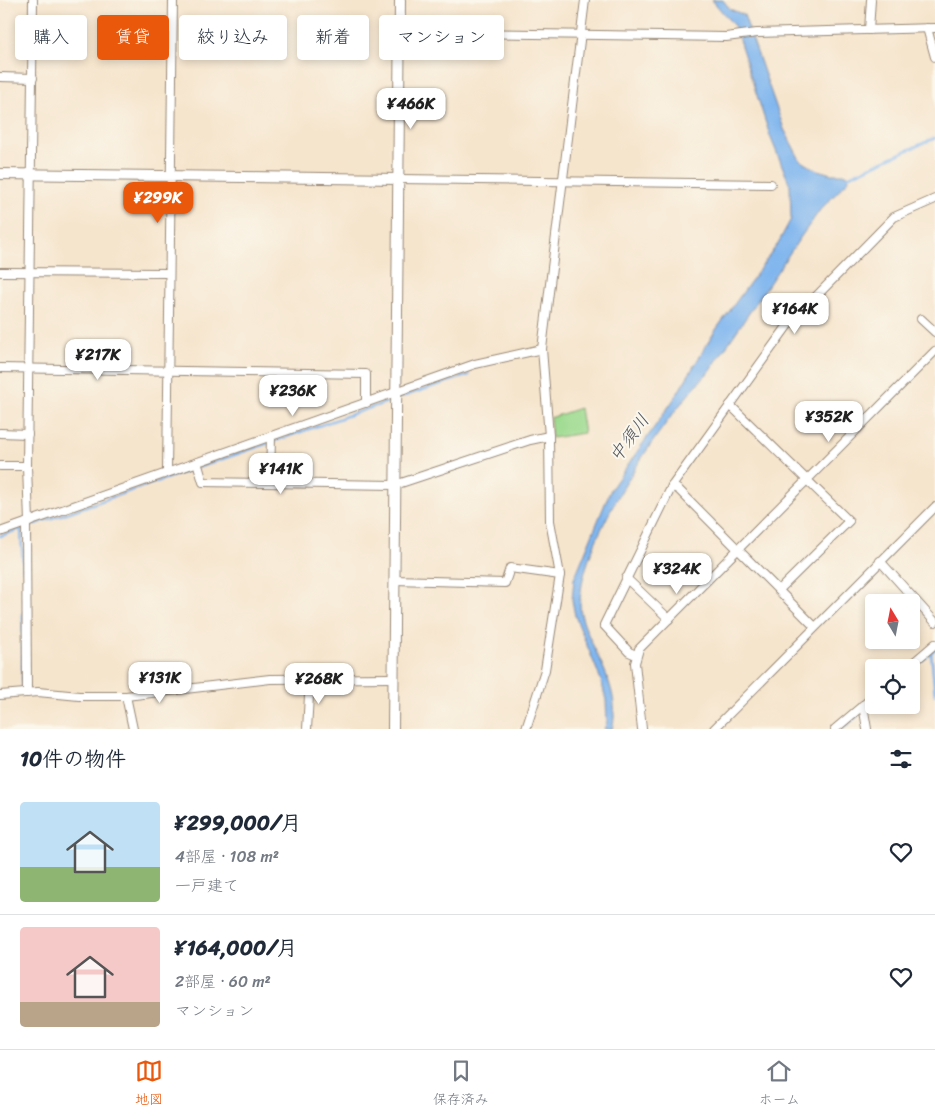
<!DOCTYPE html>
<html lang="ja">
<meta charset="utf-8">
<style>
:root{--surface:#fff;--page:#f6f6f7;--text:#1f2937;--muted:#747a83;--line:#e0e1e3;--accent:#ea580c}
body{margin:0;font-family:Sriracha,"Klee One",sans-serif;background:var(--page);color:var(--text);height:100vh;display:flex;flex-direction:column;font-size:19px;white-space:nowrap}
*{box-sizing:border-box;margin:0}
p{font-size:16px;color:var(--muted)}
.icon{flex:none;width:28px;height:28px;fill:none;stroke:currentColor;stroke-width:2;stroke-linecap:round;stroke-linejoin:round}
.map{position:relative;height:729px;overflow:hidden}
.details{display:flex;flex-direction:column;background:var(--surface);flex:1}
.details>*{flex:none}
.hud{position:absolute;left:15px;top:15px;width:500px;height:45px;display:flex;gap:10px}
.needle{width:32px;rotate:350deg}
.buttons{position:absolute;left:865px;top:594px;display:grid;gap:10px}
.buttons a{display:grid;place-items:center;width:55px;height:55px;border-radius:5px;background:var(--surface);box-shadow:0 2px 8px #0003;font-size:25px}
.price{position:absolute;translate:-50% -42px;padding:0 11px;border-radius:10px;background:#fff;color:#222;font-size:16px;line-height:32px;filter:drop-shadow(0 1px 2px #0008)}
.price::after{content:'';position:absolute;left:50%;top:30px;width:15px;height:11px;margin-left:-8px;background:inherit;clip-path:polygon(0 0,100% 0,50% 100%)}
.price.selected{background:var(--accent);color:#fff}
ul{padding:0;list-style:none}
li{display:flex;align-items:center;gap:15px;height:125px;padding:0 20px}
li+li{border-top:1px solid var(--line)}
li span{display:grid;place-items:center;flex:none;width:140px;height:100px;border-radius:5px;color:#555}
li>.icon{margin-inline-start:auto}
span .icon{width:60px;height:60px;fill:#fffc;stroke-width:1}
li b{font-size:21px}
h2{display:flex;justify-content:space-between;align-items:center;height:60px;padding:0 20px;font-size:21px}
.pill{padding:0 18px;border-radius:5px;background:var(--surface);box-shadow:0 2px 8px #0003;font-size:18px;line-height:45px}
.pill.selected{background:var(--accent);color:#fff}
.menu{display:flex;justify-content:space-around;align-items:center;height:70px;border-top:1px solid var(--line);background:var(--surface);font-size:14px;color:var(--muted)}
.menu a{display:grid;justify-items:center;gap:2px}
.menu .selected{color:var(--accent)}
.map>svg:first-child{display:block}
</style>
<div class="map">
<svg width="935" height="729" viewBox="0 0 935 729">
<rect width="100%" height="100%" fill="#fbf7ec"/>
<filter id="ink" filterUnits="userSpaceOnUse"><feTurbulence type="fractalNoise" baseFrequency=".02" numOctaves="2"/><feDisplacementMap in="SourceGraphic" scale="10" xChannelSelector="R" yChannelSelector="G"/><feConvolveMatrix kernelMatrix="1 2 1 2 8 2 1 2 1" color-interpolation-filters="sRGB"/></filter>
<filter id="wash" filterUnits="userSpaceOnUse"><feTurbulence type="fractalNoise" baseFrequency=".0096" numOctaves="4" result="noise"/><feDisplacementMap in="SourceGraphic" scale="20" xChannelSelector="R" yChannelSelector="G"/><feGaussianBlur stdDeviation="1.12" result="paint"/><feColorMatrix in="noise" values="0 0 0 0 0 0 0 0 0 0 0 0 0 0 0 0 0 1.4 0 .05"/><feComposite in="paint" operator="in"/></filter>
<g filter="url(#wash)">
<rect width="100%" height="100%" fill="#f6e5cd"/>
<polygon fill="#9cda8f" stroke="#6c8256" points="580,408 584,433 552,438 550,418"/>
<path fill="#7fb5ee" stroke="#5d7086" d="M712 0H723L730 9 744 15 784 129 800 160 815 169 831 174H847L849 180 820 210 800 238 709 372C666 414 565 558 582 618 593 654 623 689 612 729H604L607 722 606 700 601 680 575 616 572 600 574 579 611 489 674 399 715 331 777 245 791 219 790 185 770 136 735 27Z"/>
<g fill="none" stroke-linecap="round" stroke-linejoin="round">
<g stroke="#7fb5ee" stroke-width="2.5">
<polyline points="845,178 935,138"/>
<polyline points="398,398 469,375"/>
<polyline points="21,529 23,570"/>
<polyline points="0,536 393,400"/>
<polyline points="931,652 935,695"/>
<polyline points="911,670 935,649"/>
<polyline points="22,687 23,613"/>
<polyline points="870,705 874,702"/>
<polyline points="842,729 861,713"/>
</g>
</g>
</g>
<g filter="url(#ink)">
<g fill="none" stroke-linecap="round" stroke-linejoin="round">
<g stroke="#988876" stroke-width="10">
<g id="minor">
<polyline points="927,28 935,57"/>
<polyline points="869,30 871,0"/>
<polyline points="400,32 726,37 757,33 935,28"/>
<polyline points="0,77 33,78"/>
<polyline points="398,179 771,184"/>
<polyline points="0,272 168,273"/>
<polyline points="921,319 935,332"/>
<polyline points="0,368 366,374 366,403"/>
<polyline points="730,405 849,521 779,590"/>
<polyline points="0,433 28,434"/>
<polyline points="197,462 203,482 395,485 530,440 549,436"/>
<polyline points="0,466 27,466"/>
<polyline points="167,472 173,0"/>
<polyline points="270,483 271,436"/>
<polyline points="672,486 679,490 814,626"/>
<polyline points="29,522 27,466 33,0"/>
<polyline points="26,523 27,693"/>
<polyline points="0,532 475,364 542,349"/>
<polyline points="880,561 935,622"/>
<polyline points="626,578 669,619"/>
<polyline points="394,580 505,583 510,568 560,575"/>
<polyline points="636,655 629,652 604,625 672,486 788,325 894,217 935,199"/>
<polyline points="907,668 935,644"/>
<polyline points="0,695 38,692 79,696 126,696 270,679 392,678"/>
<polyline points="126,696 133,729"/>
<polyline points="863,705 867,729"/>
<polyline points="307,729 310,679"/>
<polyline points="526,729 545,670 560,575 550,521 549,436 542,349 585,0"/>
<polyline points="642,729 635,663 639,649 935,351"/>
<polyline points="714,729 935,507"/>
<polyline points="835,729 874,696"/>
</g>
</g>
<g stroke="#988876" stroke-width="12">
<g id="tertiary">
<polyline points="0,174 398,179"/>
<polyline points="393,729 400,0"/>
</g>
</g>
<use href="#minor" stroke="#fff" stroke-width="8"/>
<use href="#tertiary" stroke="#fff" stroke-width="10"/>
</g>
</g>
<g text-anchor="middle" stroke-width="4" stroke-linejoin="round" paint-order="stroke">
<g font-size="18" font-style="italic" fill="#4f545c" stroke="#fbf7ec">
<text transform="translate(629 438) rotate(-54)" y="6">中須川</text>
</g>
</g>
</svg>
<div class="buttons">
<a><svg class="needle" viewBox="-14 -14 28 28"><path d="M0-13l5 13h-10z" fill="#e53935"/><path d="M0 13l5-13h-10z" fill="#747a83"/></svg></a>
<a><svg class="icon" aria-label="locate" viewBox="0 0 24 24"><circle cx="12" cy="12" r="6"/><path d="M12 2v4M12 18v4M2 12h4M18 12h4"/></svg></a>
</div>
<b class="price" style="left:411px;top:130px">¥466K</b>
<b class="price selected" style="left:158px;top:224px">¥299K</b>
<b class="price" style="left:795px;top:335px">¥164K</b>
<b class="price" style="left:98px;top:381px">¥217K</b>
<b class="price" style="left:293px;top:417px">¥236K</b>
<b class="price" style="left:829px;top:443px">¥352K</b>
<b class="price" style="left:281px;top:495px">¥141K</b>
<b class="price" style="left:677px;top:595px">¥324K</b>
<b class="price" style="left:160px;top:704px">¥131K</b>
<b class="price" style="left:319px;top:705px">¥268K</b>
<div class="hud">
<a class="pill">購入</a>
<a class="pill selected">賃貸</a>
<a class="pill">絞り込み</a>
<a class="pill">新着</a>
<a class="pill">マンション</a>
</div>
</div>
<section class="details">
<h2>10件の物件<svg class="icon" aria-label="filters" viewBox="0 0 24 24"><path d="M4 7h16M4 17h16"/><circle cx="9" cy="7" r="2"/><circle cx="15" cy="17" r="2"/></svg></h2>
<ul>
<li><span style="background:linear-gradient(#bfe0f5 65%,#8fb573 0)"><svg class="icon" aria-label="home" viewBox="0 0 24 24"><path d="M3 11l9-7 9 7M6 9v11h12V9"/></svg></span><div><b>¥299,000/月</b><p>4部屋 · 108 m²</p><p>一戸建て</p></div><svg class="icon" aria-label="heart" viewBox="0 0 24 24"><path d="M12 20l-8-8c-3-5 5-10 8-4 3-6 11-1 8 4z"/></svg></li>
<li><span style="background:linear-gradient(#f6c9c9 75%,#b9a48a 0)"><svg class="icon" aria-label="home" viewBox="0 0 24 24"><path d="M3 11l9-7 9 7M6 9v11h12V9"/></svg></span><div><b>¥164,000/月</b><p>2部屋 · 60 m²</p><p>マンション</p></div><svg class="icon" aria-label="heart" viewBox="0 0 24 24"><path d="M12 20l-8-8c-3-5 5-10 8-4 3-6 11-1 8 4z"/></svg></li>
</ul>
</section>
<nav class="menu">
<a class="selected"><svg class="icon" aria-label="map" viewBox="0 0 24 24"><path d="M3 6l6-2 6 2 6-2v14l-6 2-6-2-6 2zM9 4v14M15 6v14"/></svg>地図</a>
<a><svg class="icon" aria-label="saved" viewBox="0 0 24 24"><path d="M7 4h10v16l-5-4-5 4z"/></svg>保存済み</a>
<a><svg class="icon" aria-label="home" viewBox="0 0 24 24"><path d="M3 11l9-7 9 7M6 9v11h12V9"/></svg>ホーム</a>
</nav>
